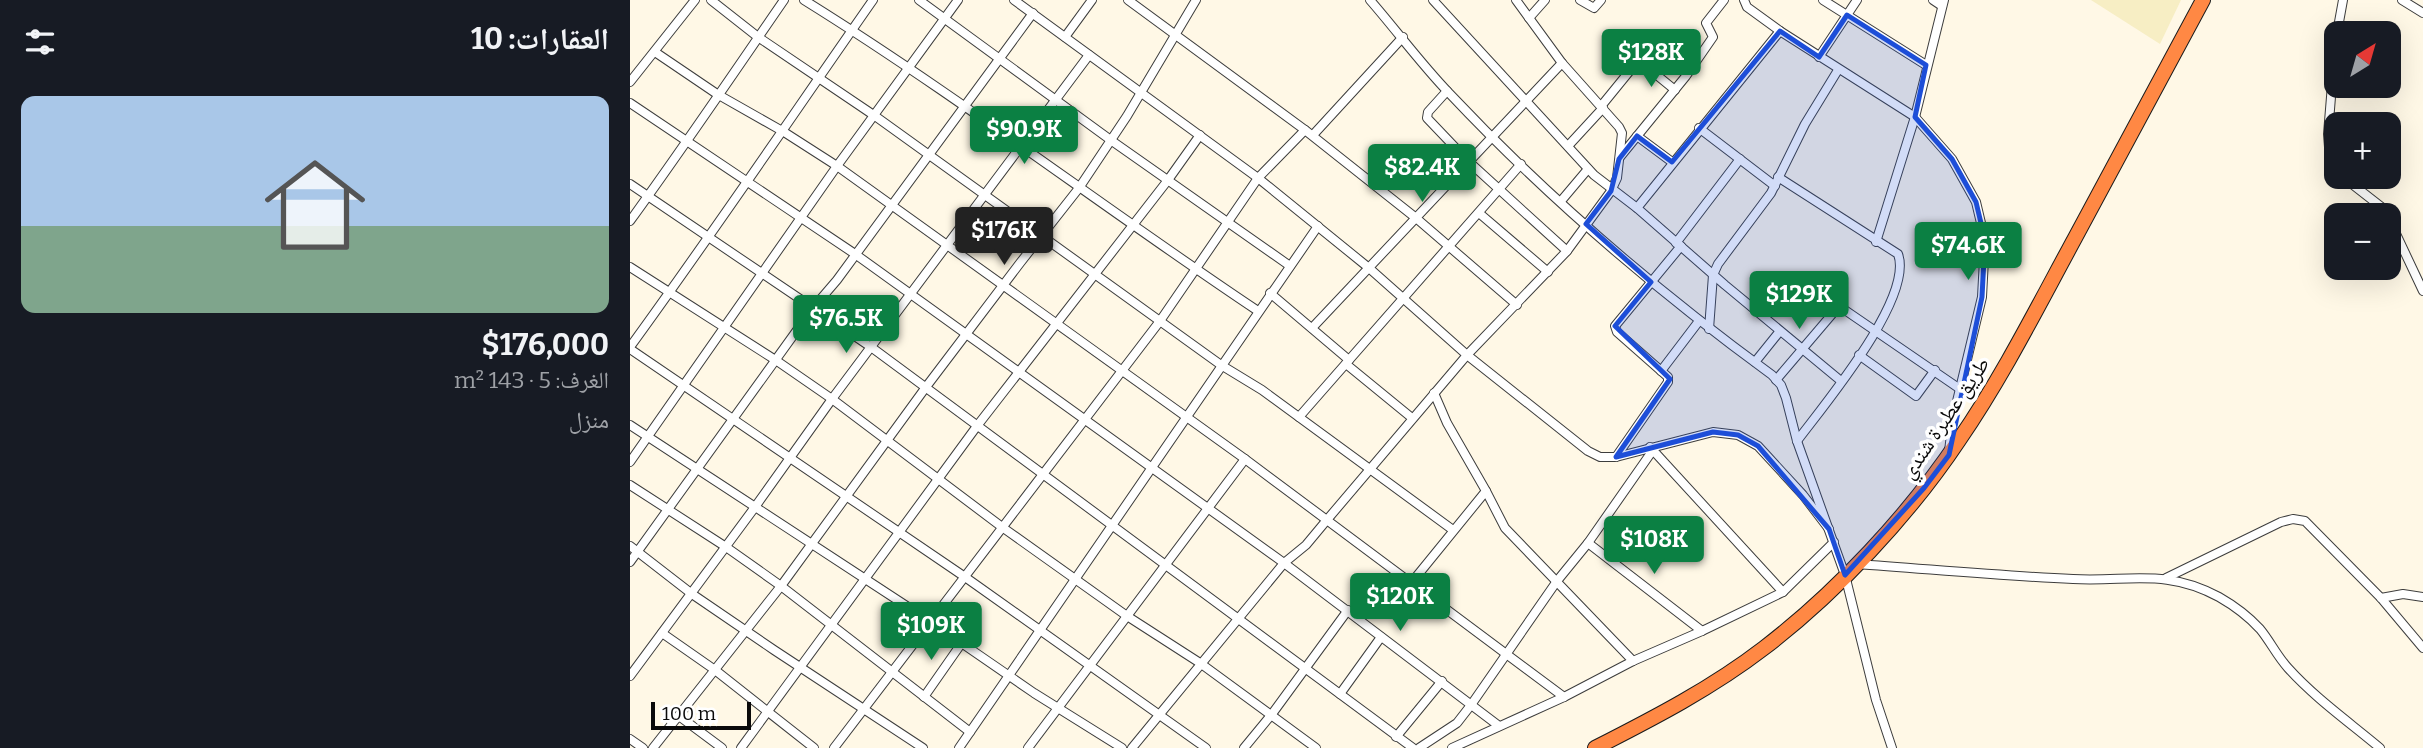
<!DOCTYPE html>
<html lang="ar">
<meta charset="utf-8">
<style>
:root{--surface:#171b24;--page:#20242c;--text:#f1f3f6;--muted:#9ea1a6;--line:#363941;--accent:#0b8043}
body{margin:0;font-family:Bitter,"Noto Naskh Arabic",serif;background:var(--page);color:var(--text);direction:rtl;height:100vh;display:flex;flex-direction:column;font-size:26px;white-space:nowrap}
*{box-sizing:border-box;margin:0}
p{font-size:23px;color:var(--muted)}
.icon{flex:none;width:38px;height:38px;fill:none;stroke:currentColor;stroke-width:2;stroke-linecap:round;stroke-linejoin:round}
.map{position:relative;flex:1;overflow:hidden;direction:ltr}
.sheet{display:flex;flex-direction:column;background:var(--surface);width:630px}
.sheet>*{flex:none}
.needle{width:46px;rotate:37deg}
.controls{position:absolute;left:1694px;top:21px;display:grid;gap:14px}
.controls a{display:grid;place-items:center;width:77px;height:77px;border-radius:14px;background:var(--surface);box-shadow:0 7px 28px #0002;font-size:35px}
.scale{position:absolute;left:21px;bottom:18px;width:100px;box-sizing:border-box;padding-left:7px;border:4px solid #0a0a0a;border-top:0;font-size:19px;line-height:24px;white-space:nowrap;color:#0a0a0a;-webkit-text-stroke:5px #fff;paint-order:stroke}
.price{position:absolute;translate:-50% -60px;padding:0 16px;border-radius:7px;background:var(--accent);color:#fff;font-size:23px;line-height:46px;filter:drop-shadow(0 2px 4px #0008)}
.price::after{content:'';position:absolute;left:50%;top:42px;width:21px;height:16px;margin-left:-10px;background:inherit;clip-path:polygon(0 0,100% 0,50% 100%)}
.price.current{background:#222;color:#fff}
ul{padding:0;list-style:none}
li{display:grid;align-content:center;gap:14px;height:371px;padding:0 21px}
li+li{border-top:2px solid var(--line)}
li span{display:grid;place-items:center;height:217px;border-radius:14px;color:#555}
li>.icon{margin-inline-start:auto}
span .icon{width:126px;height:126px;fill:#fffc;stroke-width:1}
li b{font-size:30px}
h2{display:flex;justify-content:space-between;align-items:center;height:84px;padding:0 21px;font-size:30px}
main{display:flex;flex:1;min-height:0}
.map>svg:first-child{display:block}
</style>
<main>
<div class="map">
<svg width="1793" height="748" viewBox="0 0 1793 748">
<rect width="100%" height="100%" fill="#fff8e6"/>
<polygon fill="#f7eec4" points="1461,0 1551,0 1530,44"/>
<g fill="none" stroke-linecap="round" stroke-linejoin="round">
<g stroke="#3d3d3d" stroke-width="10">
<g id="street">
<polyline points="81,0 128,37 245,116 591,365 632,390 823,530"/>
<path d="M174 0C330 97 475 209 628 311"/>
<polyline points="289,0 482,141 660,266"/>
<polyline points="384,0 628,178 739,268 837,355 958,451 970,457 986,457 1083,432 1108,435 1128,446 1173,495 1199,529"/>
<path d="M740 0C767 31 791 64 819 93 917 197 1027 291 1142 375L1151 385 1156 398 1167 441 1215 575 1246 700 1262 748"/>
<polyline points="803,0 964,175 1007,208 1095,285 1211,381"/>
<polyline points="950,0 964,8 971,0"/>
<polyline points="1114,0 1117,7 1150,31 1285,117 1322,159 1346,202 1355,240 1352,297 1323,418 1319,451"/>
<polyline points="1193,0 1296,65"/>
<polyline points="1303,0 1312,6"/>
<polyline points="1772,0 1793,13"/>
<polyline points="899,18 915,0"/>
<polyline points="1707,33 1713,0"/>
<polyline points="1706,35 1698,134 1699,147 1706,162"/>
<polyline points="435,37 462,0"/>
<polyline points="25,52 87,94 154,132 207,166 615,459 934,697"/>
<polyline points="1189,57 1227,0"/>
<polyline points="0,82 65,0"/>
<polyline points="817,91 798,112 797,118 838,161 937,251"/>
<polyline points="0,103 225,254 654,563 869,726"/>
<polyline points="972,105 1007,62 1012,63 1045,90"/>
<polyline points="1069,128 1145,186"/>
<polyline points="675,130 786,218 887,305"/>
<polyline points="683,135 773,37"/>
<polyline points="1007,136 1042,162"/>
<polyline points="938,146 973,108"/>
<polyline points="990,157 1056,76 1083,37 1076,23 1094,0"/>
<path d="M1148 177 1268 254C1284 298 1194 405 1167 441"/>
<polyline points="1713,177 1754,209 1757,215"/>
<polyline points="0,184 241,347 783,748"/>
<polyline points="931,201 958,169"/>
<polyline points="1007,208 1150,31"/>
<polyline points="849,213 918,272"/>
<polyline points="1759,219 1793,291"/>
<path d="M0 221C53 148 103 74 154 0"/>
<polyline points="1246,242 1285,117 1314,0"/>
<polyline points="1046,243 1110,159"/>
<polyline points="0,267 147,361 202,399 372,527 497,616 570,663 686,748"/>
<polyline points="640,293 719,360"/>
<polyline points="682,328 932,63"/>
<polyline points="1079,329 1083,275 1088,264 1141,193 1175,124 1208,70"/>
<path d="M0 347C83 233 162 116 243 0"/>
<polyline points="0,349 335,577 576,748"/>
<polyline points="1229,355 1286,396 1305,370"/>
<polyline points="1125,362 1150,331"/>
<polyline points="716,364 782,418"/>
<polyline points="1031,371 1069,321"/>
<polyline points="1146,380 1209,306 1330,389"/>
<polyline points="804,393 817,423 856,491"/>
<polyline points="669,417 891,164"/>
<polyline points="0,425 301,622 404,693 492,748"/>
<polyline points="1020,447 1153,592"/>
<polyline points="986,457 1038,382 1038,377 987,332 985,326 1051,246"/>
<polyline points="0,462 207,166 328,0"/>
<polyline points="0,485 96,547 151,586 340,732"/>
<polyline points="958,543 1072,631"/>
<polyline points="0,546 62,594 144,650 293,748"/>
<polyline points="0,562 183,308 207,280 403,13"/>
<path d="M1226 564C1299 569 1371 576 1443 579 1499 582 1536 568 1589 597 1603 605 1619 617 1630 629 1640 641 1647 656 1658 668 1685 698 1719 722 1750 748"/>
<polyline points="1536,578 1651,522 1663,519 1675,521 1751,598 1793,648"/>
<polyline points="782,582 856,491 875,528 1003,661"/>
<polyline points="1751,598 1773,594 1793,597"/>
<polyline points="32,633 85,670 184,748"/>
<polyline points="0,676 125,507 202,399 459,55"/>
<polyline points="710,694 751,637"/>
<polyline points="294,697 331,644"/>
<polyline points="49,716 92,748"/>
<polyline points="766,737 812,681"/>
<polyline points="0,739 13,748"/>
<polyline points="23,748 151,586 296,387 390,263 449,188 497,116 566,0"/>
<polyline points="111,748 347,426 538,180 570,135"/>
<polyline points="204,748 530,321 628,178 675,130 498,0"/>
<polyline points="329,748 688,226"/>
<polyline points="398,748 615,459"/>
<polyline points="502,748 654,563 676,545 696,521 837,355 937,251 981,191 987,178 992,133 989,127 932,63 886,0"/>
<polyline points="614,748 642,714 718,610"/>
<polyline points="789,748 827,723 841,705 927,581 958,543 1023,450"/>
<polyline points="822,748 934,697 1003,661 1072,631 1153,592 1204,542"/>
</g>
</g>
<g stroke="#1b1b1b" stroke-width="16">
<path id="highway" d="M965 748C1024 718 1082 688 1134 648 1206 593 1279 515 1329 440 1373 376 1408 306 1445 238 1488 159 1530 79 1573 0"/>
</g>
<use href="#street" stroke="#fff" stroke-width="8"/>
<use href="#highway" stroke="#f84" stroke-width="14"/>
</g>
<path fill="#1d4ed8" fill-opacity="0.2" stroke="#1d4ed8" stroke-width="5" stroke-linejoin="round" d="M1217 15 1296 65 1285 117 1322 159 1346 202 1355 240 1352 297 1319 455 1294 488 1215 575 1199 529 1128 446 1108 435 1083 432 986 457 1040 379 985 326 1021 282 956 224 981 191 989 159 1007 136 1042 162 1150 31 1189 57Z"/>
<g text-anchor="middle" stroke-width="7" stroke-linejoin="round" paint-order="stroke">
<g font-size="21" fill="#0a0a0a" stroke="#fff">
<text transform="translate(1315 418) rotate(-56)" y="7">طريق عطبرة شندي</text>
</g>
</g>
</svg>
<div class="controls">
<a><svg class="needle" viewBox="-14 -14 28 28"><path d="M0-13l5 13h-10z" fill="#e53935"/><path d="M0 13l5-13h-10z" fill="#9ea1a6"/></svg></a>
<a>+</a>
<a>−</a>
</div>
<div class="scale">100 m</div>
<b class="price" style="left:1021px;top:89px">$128K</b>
<b class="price" style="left:394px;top:166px">$90.9K</b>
<b class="price" style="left:792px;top:204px">$82.4K</b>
<b class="price current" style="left:374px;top:267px">$176K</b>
<b class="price" style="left:1338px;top:282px">$74.6K</b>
<b class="price" style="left:1169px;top:331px">$129K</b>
<b class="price" style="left:216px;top:355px">$76.5K</b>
<b class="price" style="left:1024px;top:576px">$108K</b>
<b class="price" style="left:770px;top:633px">$120K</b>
<b class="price" style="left:301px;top:662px">$109K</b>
</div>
<section class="sheet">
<h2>العقارات: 10<svg class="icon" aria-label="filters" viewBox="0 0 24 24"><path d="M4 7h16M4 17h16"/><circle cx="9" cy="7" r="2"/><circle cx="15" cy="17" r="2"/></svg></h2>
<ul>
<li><span style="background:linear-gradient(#a9c7e8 60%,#7fa58c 0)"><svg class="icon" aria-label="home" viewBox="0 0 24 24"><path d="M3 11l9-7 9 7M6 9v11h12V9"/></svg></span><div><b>$176,000</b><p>الغرف: 5 · 143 m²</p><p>منزل</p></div></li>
</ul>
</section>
</main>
